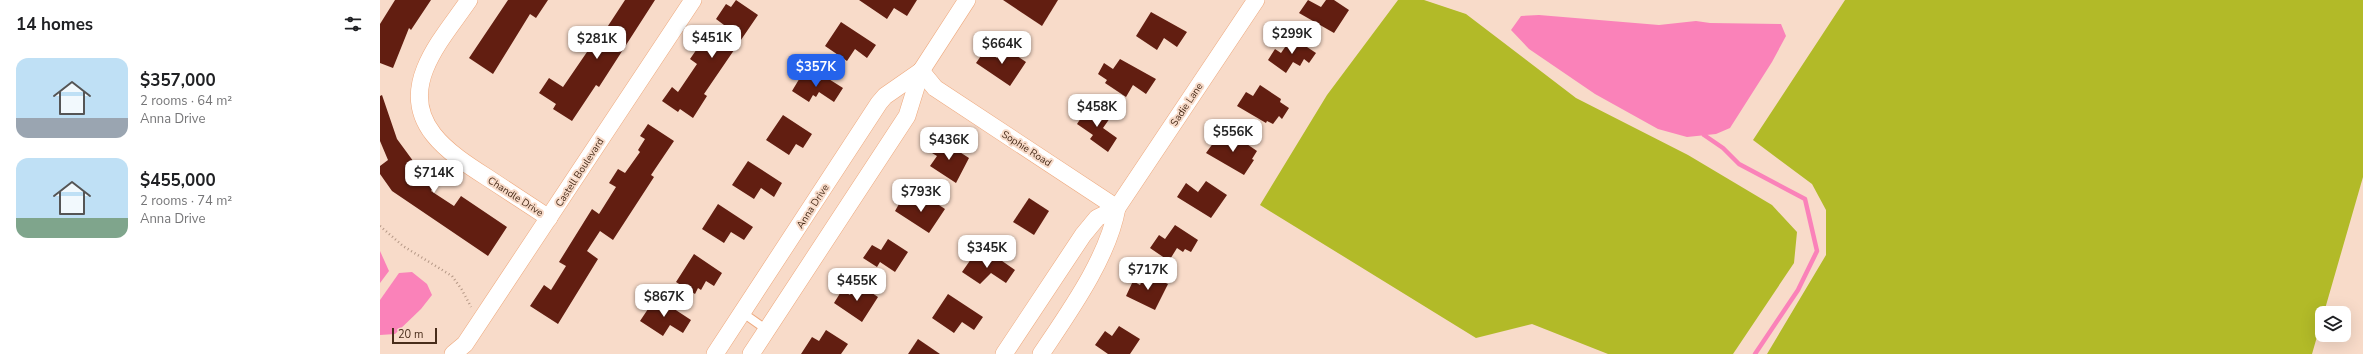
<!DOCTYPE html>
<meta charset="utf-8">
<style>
:root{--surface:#fff;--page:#f6f6f6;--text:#202124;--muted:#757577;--accent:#2563eb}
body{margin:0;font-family:"Nunito Sans",sans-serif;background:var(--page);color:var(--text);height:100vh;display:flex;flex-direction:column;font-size:15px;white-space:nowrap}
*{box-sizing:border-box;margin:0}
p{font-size:13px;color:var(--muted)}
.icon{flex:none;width:22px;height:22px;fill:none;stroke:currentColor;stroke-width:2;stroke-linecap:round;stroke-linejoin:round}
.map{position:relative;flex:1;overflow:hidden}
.sheet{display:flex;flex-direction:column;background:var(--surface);width:380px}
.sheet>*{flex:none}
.fabs{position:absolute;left:1935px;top:306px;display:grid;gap:8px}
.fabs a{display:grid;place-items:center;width:36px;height:36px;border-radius:8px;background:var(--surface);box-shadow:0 4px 16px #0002;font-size:20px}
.scale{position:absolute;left:12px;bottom:10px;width:45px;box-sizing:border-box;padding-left:4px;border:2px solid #482c1a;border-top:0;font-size:11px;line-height:14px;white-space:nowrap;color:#482c1a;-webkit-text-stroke:3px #f8dbc9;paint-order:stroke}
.price{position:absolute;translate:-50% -34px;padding:0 9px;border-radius:8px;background:#fff;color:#222;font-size:13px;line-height:26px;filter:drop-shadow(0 1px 2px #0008)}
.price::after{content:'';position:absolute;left:50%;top:24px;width:12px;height:9px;margin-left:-6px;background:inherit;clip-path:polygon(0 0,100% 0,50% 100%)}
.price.selected{background:var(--accent);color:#fff}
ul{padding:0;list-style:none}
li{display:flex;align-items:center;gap:12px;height:100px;padding:0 16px}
li span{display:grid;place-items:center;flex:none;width:112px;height:80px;border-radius:12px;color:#555}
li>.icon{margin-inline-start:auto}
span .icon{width:48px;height:48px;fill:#fffc;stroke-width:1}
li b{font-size:17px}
h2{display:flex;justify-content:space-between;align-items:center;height:48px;padding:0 16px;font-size:17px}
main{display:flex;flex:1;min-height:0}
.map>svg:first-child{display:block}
</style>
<main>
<section class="sheet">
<h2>14 homes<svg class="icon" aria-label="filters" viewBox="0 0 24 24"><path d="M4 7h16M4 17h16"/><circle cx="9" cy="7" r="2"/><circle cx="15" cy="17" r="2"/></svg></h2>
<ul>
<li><span style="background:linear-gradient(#bfe0f5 75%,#9aa5b1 0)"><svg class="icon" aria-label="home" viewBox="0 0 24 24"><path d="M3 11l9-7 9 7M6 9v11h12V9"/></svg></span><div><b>$357,000</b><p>2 rooms · 64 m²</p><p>Anna Drive</p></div></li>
<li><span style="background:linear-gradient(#bfe0f5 75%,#7fa58c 0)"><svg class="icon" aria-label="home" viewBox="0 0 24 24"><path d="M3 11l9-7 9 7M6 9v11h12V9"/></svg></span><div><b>$455,000</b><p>2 rooms · 74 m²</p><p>Anna Drive</p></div></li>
</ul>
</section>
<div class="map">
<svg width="1983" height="354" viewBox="0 0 1983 354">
<rect width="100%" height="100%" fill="#f8dbc9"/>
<g fill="#b2ba28">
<polygon points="1018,0 1044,0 1086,14 1196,98 1308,155 1392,205 1417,232 1414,263 1353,354 1228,354 1152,324 1096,338 880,205 947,95"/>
<polygon points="1465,0 1983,0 1983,177 1932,354 1387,354 1446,255 1446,210 1432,184 1373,140"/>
</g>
<g fill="#fa82b9">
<polygon points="1159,15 1279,25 1316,21 1330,23 1401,24 1406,36 1392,62 1350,128 1336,134 1307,137 1278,129 1215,94 1149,49 1131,30 1141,16"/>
<polygon points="0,251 9,271 0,283"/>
<polygon points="32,272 47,284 52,295 41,309 15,334 0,335 0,300 19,273"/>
</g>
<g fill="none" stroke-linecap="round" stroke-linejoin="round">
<polyline stroke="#fa82b9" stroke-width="4.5" points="1324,135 1343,148 1359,164 1425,199 1437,251 1418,290 1375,354"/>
</g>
<g fill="#621e11">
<polygon points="15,0 51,0 31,30 29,28 13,68 0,63 0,24"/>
<polygon points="128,0 168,0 156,18 150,14 113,74 89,58"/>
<polygon points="245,0 275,0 219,87 216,85 192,121 173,109 176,104 159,93 169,78 183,87 207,52 205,50 219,28 224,32"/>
<polygon points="356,0 378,15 324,94 327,96 313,118 300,109 298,112 282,101 292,87 298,92 317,64 310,59 319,46 327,51 344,25 336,19 346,4 351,7"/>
<polygon points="479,0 537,0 527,16 514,8 507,19"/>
<polygon points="623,0 678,0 662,26"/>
<polygon points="928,0 941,7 946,0 954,0 969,10 954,33 919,13"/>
<polygon points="771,12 807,32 797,47 784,38 777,50 756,36"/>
<polygon points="461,22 496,45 487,58 475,49 467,61 445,46"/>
<polygon points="912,37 936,53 929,63 924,59 920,66 913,62 906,73 888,60 895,49 901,53"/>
<polygon points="624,47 646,62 630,86 596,63 605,50 617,58"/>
<polygon points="740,59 776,79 766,94 753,85 746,97 725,83 727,80 718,74 724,63 733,69"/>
<polygon points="424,71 440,81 444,76 463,88 454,102 439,92 436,97 433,95 429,102 412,91"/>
<polygon points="880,85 901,99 900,102 909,108 902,119 899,116 893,124 887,121 886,123 857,106 866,92 873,96"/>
<polygon points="2,95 17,139 39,169 57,182 51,191 74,206 81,196 127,227 108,256 12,191 0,174 0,166 8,160 0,141 0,96"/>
<polygon points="710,104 730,118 723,128 737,138 728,152 710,139 713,135 697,124"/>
<polygon points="403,115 432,134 423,148 416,144 409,155 386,140"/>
<polygon points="268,124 294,141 271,175 274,177 233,240 220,231 207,251 218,259 178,324 150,306 164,285 171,290 186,266 179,262 212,209 219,214 236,187 229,183 238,169 245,173 260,152 258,150 265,139 260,136"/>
<polygon points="848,131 877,151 872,159 874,160 864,175 826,153 836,139 841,142"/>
<polygon points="561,140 589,158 576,183 550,166 557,156 552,153"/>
<polygon points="368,161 402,183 394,197 381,188 374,199 352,185"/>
<polygon points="826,181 847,195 831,218 797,197 806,183 818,192"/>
<polygon points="544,195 565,209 549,233 515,211 523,197 537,206"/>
<polygon points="649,198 669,211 654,235 633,222"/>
<polygon points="338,204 373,227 364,240 351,232 344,243 322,229"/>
<polygon points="795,225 818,240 811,252 805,249 803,252 797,248 789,261 770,248 779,235 785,239"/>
<polygon points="508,239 528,252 515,272 500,262 497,267 483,258 492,245 501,250"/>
<polygon points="596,252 611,262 615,256 635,270 626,283 611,273 600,284 582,272"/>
<polygon points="314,254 342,273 334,286 326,281 321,290 318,288 315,294 296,282"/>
<polygon points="765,273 788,284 775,310 746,296 753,281 760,285"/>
<polygon points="477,283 498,297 482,322 454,303 462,290 470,295"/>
<polygon points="568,294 603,317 594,330 582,322 574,333 552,318"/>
<polygon points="276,297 311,320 303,333 290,325 283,336 260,321"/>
<polygon points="739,326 760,339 750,354 728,354 715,345 725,331 732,336"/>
<polygon points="446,330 468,344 461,354 421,354 432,337 439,341"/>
<polygon points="538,339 560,354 528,354"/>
</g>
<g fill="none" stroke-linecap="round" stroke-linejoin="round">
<g stroke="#eea87c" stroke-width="10">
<polyline id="lane" points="363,313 387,330"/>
</g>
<g stroke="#eea87c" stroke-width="18">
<g id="street">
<path d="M89 0C74 22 55 44 45 69 23 124 69 153 108 178 128 191 149 205 169 218"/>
<polyline points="541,71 555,88 737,208"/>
<polyline points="73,354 85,344 313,0"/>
<polyline points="335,354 499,103 505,96 541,71"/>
<polyline points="371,354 527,116 541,71 587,0"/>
<polyline points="624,354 703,235 717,218 737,208"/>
<path d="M661 354C689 312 728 258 737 208L876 0"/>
</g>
</g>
<polyline stroke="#b49785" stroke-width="2.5" stroke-dasharray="1 3" stroke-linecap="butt" points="0,226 23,246 72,276 82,290 91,307"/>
<use href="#lane" stroke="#fff" stroke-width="8"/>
<use href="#street" stroke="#fff" stroke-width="17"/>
</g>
<g text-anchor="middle" stroke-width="4" stroke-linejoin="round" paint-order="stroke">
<g font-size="10" fill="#482c1a" stroke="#f8dbc9">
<text transform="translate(806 104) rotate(-56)" y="4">Sadie Lane</text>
<text transform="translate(647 148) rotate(33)" y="4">Sophie Road</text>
<text transform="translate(199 172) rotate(-57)" y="4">Castell Boulevard</text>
<text transform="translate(136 196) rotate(33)" y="4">Chandle Drive</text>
<text transform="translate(432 206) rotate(-57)" y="4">Anna Drive</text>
</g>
</g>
</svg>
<div class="fabs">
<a><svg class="icon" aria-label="layers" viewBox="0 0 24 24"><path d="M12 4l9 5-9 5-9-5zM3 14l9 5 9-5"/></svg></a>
</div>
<div class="scale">20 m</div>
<b class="price" style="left:912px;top:55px">$299K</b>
<b class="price" style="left:332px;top:59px">$451K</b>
<b class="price" style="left:217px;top:60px">$281K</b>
<b class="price" style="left:622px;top:65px">$664K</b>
<b class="price selected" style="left:436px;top:88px">$357K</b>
<b class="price" style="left:717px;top:128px">$458K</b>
<b class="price" style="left:853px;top:153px">$556K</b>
<b class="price" style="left:569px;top:161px">$436K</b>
<b class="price" style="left:54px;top:194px">$714K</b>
<b class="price" style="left:541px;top:213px">$793K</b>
<b class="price" style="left:607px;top:269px">$345K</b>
<b class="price" style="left:768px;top:291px">$717K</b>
<b class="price" style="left:477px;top:302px">$455K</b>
<b class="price" style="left:284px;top:318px">$867K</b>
</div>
</main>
